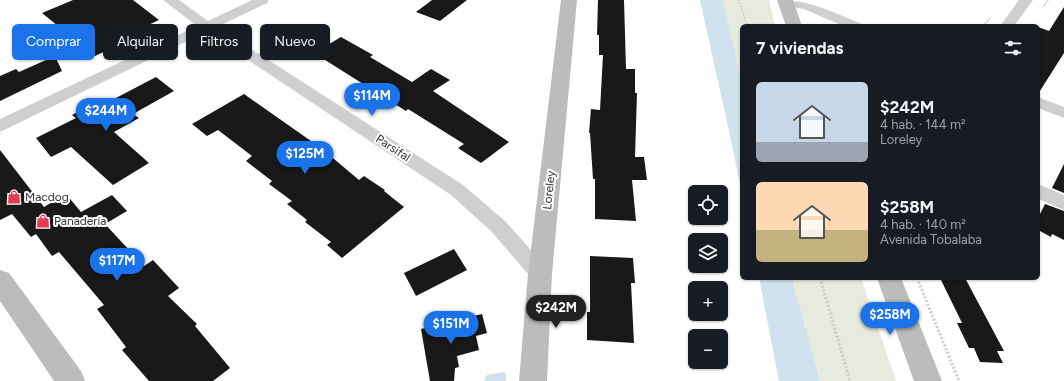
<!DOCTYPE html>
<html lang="es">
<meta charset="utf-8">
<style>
:root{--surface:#171b24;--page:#20242c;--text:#f1f3f6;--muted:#9ea1a6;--accent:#1a73e8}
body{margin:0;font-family:Figtree,sans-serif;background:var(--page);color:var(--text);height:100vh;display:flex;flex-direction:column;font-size:15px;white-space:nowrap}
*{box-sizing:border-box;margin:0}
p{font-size:13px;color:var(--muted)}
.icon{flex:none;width:22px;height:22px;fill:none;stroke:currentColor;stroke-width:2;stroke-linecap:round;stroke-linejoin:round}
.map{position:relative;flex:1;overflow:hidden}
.side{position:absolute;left:740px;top:24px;width:300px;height:256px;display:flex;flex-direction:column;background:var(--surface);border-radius:6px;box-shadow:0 1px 3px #0004}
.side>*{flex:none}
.hud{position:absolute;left:12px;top:24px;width:380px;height:36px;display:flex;gap:8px}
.controls{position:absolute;left:688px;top:185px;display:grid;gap:8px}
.controls a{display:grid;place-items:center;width:40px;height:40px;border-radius:6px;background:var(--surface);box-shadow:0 1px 3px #0004;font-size:20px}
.price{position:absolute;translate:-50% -34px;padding:0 9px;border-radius:14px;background:var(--accent);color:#fff;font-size:13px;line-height:26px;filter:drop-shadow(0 1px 2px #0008)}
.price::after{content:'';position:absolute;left:50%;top:24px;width:12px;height:9px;margin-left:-6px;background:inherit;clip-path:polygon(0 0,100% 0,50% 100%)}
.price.selected{background:#222;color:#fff}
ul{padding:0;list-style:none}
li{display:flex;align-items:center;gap:12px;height:100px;padding:0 16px}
li span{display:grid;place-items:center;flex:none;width:112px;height:80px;border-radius:6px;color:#555}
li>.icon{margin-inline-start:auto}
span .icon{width:48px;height:48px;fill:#fffc;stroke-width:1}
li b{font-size:17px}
h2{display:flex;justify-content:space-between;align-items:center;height:48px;padding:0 16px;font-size:17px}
.pill{padding:0 14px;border-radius:6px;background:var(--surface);box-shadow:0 1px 3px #0004;font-size:14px;line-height:36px}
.pill.selected{background:var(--accent);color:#fff}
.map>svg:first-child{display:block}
</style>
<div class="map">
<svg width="1064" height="381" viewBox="0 0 1064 381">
<rect width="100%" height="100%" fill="#fff"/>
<g fill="#e6ebde">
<polygon points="723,0 769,0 775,26 742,26 742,84"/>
<polygon points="792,278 861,278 896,381 820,381"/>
</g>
<g fill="#cfe2ed">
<polygon points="700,0 723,0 742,84 742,194 731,140"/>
<polygon points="759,278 792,278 820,381 779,381"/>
<polygon points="504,372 506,375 506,381 484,381 487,375"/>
</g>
<g fill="#191919">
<polygon points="73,0 133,0 159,20 121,38 125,42 95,56 42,13"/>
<polygon points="432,0 467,0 440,21 416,12"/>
<polygon points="598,0 624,0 626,69 635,69 635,93 637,93 635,157 644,157 647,180 632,180 636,221 595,219 595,179 593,179 590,133 589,133 591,109 600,110 603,55 599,55 599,35 597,35"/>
<polygon points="1064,7 1064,53 1038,94 1038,27 1049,31"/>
<polygon points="341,37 373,55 370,57 412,82 431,69 450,80 433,91 509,142 481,163 458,148 464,144 408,109 406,111 314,53"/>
<polygon points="55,56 62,71 0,101 0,76 16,69 19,72"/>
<polygon points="156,77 174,91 133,114 139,118 114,132 149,163 113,185 71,147 51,157 36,138 76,118 72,115 89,106 93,110"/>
<polygon points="244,94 321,148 359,180 364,176 385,190 384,191 404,207 342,258 327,245 331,242 305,222 307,220 287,204 292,201 269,184 272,181 246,161 252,156 218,130 207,136 192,124"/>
<polygon points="0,150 44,207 66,194 81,212 112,195 127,211 105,224 144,266 153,260 179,288 168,296 197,324 195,326 230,368 213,381 149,381 122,350 126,347 97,309 104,305 59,252 52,256 36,234 31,237 12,214 0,220"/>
<polygon points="1064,164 1064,193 1052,188"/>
<polygon points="1045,204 1064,211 1064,240 1052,234 1051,237 1038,230 1038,218"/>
<polygon points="454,249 467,270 416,296 404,273"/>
<polygon points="590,256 633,258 635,283 631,283 634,343 587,340 587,312 590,312"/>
<polygon points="940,278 965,278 1004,351 997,351 1003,363 980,362 974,348 969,348 957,323 962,323"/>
<polygon points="482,314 487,333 476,336 479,350 457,356 459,367 455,368 454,381 430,381 421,329"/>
</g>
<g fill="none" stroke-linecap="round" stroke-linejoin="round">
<g stroke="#ccc" stroke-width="2" stroke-dasharray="1.5 1.5" stroke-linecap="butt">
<polyline points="739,0 747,26"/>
<polyline points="1044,6 1048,0"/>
<polyline points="983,26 990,18"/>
</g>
<g stroke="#ccc" stroke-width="3" stroke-dasharray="2 2" stroke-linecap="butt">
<polyline points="820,278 850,381"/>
<polyline points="917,278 959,381"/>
</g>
<g fill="#cfcfcf" fill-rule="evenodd">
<polygon points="163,0 179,0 208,21 252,0 269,0 267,3 217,27 463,185 505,221 547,268 550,274 547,280 540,283 533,280 491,231 451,195 206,32 0,132 0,119 197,26"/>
<path d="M780 0C810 0 832 12 860 23L862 26H843L804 9 780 5 778 2Z"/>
<polygon points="1019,0 1033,0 1014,26 1000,26"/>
<polygon points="1038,97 1064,107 1064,118 1038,108"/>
<polygon points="1038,184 1064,195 1064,210 1038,199"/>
</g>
<g fill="#bcbcbc" fill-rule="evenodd">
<polygon points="561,0 577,0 552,274 547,381 519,381 528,274"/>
<polygon points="777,0 793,0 802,26 786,26"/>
<polygon points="0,270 9,273 81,371 85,381 54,381 0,301"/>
<polygon points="877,278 901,278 942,381 914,381"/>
</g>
</g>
<defs>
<g id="shop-bare" transform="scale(1.08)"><path d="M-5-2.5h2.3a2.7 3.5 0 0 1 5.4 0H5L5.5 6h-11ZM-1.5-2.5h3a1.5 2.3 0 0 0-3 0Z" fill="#e23c4e" stroke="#fff" stroke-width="2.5" paint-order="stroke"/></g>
</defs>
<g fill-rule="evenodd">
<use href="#shop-bare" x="14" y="197"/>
<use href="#shop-bare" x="43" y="221"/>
</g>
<g text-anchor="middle" stroke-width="4" stroke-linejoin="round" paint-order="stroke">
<g font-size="12" fill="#323232" stroke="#fff">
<text transform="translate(393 148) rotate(33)" y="4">Parsifal</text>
<text transform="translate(549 190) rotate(-84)" y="4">Loreley</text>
</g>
<g font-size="12" fill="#323232" stroke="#fff" text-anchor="start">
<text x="25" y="201">Macdog</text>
<text x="54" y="225">Panadería</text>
</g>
</g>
</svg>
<div class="controls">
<a><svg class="icon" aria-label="locate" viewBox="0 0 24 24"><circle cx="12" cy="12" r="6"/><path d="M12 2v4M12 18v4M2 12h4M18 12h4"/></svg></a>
<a><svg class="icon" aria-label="layers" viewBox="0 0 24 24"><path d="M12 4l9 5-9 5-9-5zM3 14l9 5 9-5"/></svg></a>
<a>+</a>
<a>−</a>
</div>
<b class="price" style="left:372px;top:117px">$114M</b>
<b class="price" style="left:106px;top:132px">$244M</b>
<b class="price" style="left:305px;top:175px">$125M</b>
<b class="price" style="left:117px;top:282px">$117M</b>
<b class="price selected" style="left:556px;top:329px">$242M</b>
<b class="price" style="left:890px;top:336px">$258M</b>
<b class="price" style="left:451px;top:345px">$151M</b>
<div class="hud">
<a class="pill selected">Comprar</a>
<a class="pill">Alquilar</a>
<a class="pill">Filtros</a>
<a class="pill">Nuevo</a>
</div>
<section class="side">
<h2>7 viviendas<svg class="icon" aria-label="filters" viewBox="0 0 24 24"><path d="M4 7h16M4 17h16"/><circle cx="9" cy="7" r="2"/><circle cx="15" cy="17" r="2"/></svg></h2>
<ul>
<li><span style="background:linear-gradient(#c9d6e8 75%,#9aa5b1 0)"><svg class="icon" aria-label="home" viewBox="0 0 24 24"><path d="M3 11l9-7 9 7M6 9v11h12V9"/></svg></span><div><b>$242M</b><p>4 hab. · 144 m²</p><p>Loreley</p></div></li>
<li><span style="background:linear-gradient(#ffd9b3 60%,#c2b280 0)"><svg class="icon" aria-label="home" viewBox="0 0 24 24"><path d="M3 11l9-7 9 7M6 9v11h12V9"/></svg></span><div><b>$258M</b><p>4 hab. · 140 m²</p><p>Avenida Tobalaba</p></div></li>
</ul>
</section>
</div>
